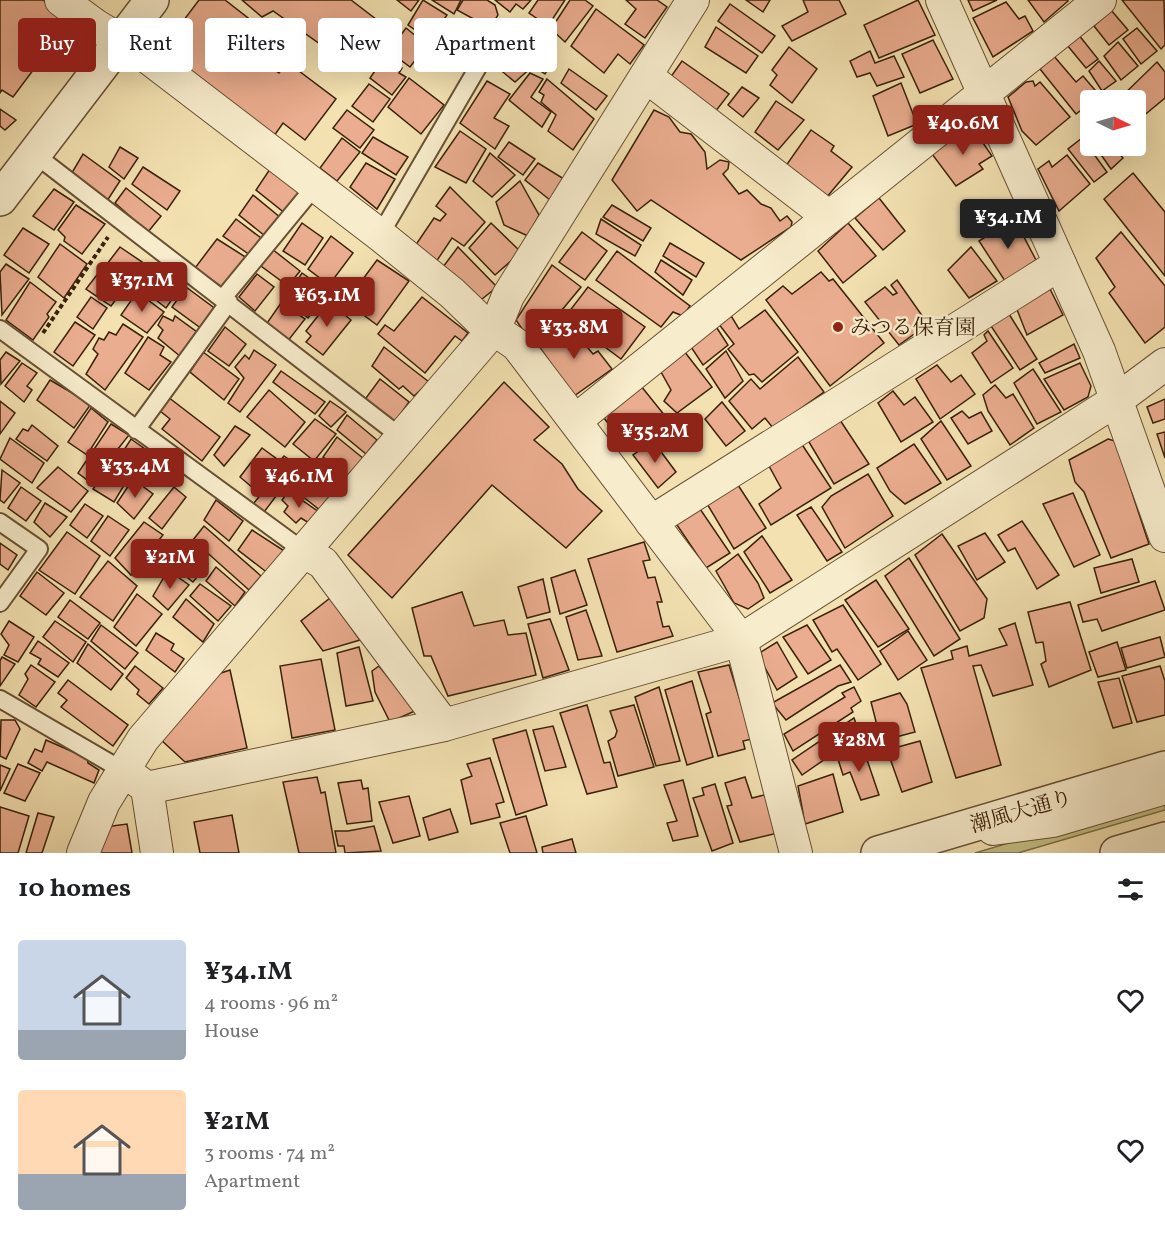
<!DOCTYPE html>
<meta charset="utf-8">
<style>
:root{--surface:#fff;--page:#f2f2f2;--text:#202124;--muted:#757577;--accent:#8f2418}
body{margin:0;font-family:Vollkorn,"Noto Serif JP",serif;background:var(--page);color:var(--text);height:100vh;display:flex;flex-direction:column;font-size:22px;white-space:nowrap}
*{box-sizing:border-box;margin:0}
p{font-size:20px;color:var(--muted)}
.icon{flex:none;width:33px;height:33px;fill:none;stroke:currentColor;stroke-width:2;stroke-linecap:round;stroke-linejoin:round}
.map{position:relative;height:853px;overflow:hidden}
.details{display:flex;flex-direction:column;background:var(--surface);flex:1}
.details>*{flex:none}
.banner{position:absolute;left:18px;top:18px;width:600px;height:54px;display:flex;gap:12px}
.needle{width:39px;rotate:95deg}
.controls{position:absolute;left:1080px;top:90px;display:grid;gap:12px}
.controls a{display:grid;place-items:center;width:66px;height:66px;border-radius:6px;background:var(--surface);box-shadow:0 6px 24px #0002;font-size:30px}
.price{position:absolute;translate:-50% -51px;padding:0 14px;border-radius:6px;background:var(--accent);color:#fff;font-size:20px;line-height:39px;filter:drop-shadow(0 2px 3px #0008)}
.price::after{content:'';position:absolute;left:50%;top:36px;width:18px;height:14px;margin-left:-9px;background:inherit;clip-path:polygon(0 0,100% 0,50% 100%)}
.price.current{background:#222;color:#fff}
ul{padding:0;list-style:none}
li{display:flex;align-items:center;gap:18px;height:150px;padding:0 18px}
li span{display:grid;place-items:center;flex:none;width:168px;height:120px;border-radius:6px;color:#555}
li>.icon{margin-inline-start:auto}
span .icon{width:72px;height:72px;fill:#fffc;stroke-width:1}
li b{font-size:26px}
h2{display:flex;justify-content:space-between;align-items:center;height:72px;padding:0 18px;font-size:26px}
.tag{padding:0 21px;border-radius:6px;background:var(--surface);box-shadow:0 6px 24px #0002;font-size:21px;line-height:54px}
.tag.current{background:var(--accent);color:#fff}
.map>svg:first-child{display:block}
</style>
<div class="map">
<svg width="1165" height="853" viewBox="0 0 1165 853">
<rect width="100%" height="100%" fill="#f3e1b1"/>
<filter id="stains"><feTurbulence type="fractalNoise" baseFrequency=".00333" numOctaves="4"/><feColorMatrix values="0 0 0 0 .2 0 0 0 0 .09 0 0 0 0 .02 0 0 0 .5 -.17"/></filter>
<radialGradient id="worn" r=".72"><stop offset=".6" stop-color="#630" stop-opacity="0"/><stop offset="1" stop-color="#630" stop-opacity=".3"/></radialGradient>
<polygon fill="#c3c086" stroke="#7e7048" stroke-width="1.5" points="1165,797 1165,810 1018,853 975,853"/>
<g fill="#eaad8f" stroke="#3a210a" stroke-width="1.5">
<polygon points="0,0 43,0 70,21 13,97 2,90 0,93"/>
<polygon points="199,0 225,0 248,18 233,37 247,48 259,32 270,40 257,57 279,73 287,62 336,99 305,140 283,123 274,136 162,49"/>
<polygon points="242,0 351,0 394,33 375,59 366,51 354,68 273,11 262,17"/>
<polygon points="397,0 419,0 411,11"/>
<polygon points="423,0 447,15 430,40 408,25"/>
<polygon points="432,0 461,0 454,14"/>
<polygon points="463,0 487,0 495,5 498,15 490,28 457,10"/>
<polygon points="495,0 531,0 523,9 516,4 510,12"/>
<polygon points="538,0 565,0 548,26 529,13"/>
<polygon points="570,0 585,0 593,6 565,42 551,29"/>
<polygon points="626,0 657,0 667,7 645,38 625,24 636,9"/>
<polygon points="746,0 770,0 763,12"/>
<polygon points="803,0 839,0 846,14 792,41 782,26 808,12"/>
<polygon points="918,0 935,35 879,58 864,25"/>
<polygon points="968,0 997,0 973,11"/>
<polygon points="1028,0 1068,0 1068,1 1044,22"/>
<polygon points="1122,0 1164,0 1165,45 1161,49"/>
<polygon points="1006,2 1019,19 1025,16 1033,31 993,57 973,18"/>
<polygon points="730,4 775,36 762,53 718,21"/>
<polygon points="596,9 644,45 630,64 618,54 604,73 571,46"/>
<polygon points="1111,10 1128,30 1109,45 1094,26"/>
<polygon points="447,26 476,48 459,71 430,48"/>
<polygon points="716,27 758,56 746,73 705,47"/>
<polygon points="406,28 427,45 410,67 389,51"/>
<polygon points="1137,28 1157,51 1141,64 1123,39"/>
<polygon points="525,34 555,57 545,74 533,66 515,82 498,68"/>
<polygon points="1078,34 1098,59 1086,68 1067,45"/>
<polygon points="933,40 953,79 920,93 902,54"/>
<polygon points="1118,42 1138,66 1121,80 1104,56"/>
<polygon points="789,47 817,69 792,103 770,85 777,75 772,70"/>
<polygon points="870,51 875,63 894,56 904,77 877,86 870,73 857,77 850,61"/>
<polygon points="1053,55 1076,82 1083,76 1100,96 1076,114 1040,69"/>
<polygon points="389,58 402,68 399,73 406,77 392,95 370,78 381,62 385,64"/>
<polygon points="682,61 729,94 715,112 670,78"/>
<polygon points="1099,61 1116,81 1102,91 1089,71"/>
<polygon points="1157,62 1165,72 1165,98 1136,122 1136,100 1119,99"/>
<polygon points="569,69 607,96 596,110 561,83"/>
<polygon points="530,73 543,79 531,97 551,112 542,127 509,100"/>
<polygon points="409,78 444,105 421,134 388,107"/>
<polygon points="547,79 594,119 573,150 548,131 556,115 541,102 544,95 539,92"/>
<polygon points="487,81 510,94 494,118 509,126 495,149 460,123"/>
<polygon points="1033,81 1035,86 1040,82 1070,117 1036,145 1022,131 1008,97 1026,82"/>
<polygon points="901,83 917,124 888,136 873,96"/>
<polygon points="369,84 390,99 373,122 352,106"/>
<polygon points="742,87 759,98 743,117 728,105"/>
<polygon points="776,101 804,120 778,150 755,132"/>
<polygon points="0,109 16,120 5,130 0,126"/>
<polygon points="347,110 374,130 360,148 333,128"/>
<polygon points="654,110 669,117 680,132 691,134 705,152 707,169 720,160 729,162 728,169 723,174 739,194 747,190 761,204 771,208 780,221 787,216 792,222 791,227 741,260 651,200 637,211 612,180"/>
<polygon points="970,124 992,156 979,164 983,169 956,186 932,154"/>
<polygon points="811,130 834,146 831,151 852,167 826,198 785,167"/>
<polygon points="460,131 486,149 466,183 435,167"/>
<polygon points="373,137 408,157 396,175 362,153"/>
<polygon points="342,138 360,152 337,181 320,168"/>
<polygon points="1082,138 1107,172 1094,182 1068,149"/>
<polygon points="509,142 535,159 523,175 498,157"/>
<polygon points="1095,146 1113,146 1123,158 1111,169"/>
<polygon points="120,147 138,158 124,179 109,167"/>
<polygon points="490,153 515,175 492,197 473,181"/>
<polygon points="83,154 120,181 107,201 70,176"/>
<polygon points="1067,155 1090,184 1059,211 1038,169 1049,161 1052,167"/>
<polygon points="366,163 395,179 377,209 350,187"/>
<polygon points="538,163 564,179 550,200 525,180"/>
<polygon points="143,167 180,191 167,210 132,184"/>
<polygon points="270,169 303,194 286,214 256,190"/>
<polygon points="1133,173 1165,212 1165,276 1104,199"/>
<polygon points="520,181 539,215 528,236 504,225 496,202"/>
<polygon points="450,187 485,222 464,246 452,238 436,262 415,246 434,218 440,221 446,214 436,206"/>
<polygon points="126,188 161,216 148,232 115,203"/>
<polygon points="54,189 74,202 54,230 33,216"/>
<polygon points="253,195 281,218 265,236 239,215"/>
<polygon points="879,198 905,231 883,250 855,218"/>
<polygon points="76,205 105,224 82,254 64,241 65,237 58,230"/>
<polygon points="612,205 651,228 643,241 603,217"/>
<polygon points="1014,218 1036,260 1005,281 979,241"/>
<polygon points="236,219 261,238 250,255 223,236"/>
<polygon points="601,219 641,245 635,256 596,234"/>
<polygon points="302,223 323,238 305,265 283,251"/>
<polygon points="491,223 521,252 495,275 469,248"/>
<polygon points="848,223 876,256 843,283 818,251"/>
<polygon points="23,228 49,244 29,273 4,255"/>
<polygon points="582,232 607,251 585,280 559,262"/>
<polygon points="1121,232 1165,286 1165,327 1145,343 1109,293 1115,287 1096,258"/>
<polygon points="331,236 353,253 329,285 308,269"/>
<polygon points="217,239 247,258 225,289 195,268"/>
<polygon points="670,243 704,263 696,277 663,256"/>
<polygon points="60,244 87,264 64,298 38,277"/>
<polygon points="120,247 142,262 128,280 107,264"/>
<polygon points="458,247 497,287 477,303 443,267"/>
<polygon points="971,247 997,281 969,298 948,270"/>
<polygon points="272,249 300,271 288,286 261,266"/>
<polygon points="617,251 690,306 683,316 673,312 661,327 596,280"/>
<polygon points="377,260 409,281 377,325 346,302"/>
<polygon points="661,260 692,280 683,295 655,272"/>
<polygon points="6,264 29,279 2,315 0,272"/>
<polygon points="552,265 581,287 542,334 532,330 527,336 516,320"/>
<polygon points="103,267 127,285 111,306 86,289"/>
<polygon points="156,267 182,285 166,308 141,288"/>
<polygon points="821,272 829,281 833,279 884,343 830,386 766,300 783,286 792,294"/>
<polygon points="302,273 329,292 308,318 285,299"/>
<polygon points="257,274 274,287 255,311 239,297"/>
<polygon points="897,280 928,324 899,345 865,302 885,287 893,295 897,293 891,285"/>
<polygon points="30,282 56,302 47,314 49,317 33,340 6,320"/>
<polygon points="186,287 217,310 202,329 172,307"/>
<polygon points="588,287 645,327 621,359 565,317"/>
<polygon points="1049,287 1063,315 1027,335 1016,307"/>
<polygon points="137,292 164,312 147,333 121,315"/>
<polygon points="91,297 107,308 93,329 77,317"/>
<polygon points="422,297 468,333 462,341 455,336 425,373 378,334 385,325 394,331"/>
<polygon points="329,302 351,320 323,355 306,342 311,336 306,331"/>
<polygon points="281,303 305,319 287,342 265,326"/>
<polygon points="765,310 798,352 762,382 754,374 749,375 728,349 734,344 718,323 730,314 739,329"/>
<polygon points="1009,314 1037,359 1020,370 991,326"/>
<polygon points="163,316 173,321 175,316 197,332 181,357 158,338 163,330 158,325"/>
<polygon points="75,322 95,335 73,366 54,352"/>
<polygon points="123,324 143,337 105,390 86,374 98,354 93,349 99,338 104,340 109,332 116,335"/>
<polygon points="561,325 579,337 593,354 598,351 612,369 574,396 538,345"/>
<polygon points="715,325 728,345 703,365 689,344"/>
<polygon points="225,327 246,344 229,366 208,351"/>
<polygon points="988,331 1013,368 991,383 972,353 987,341 984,335"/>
<polygon points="148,337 164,347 160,355 171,362 149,390 125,373"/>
<polygon points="1074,344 1080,358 1045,373 1039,363"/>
<polygon points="384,347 429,382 414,396 403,386 399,389 372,366"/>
<polygon points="254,350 276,365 240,412 228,403 244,378 235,367 245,355 249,359"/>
<polygon points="684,351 712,387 677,413 664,401 671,390 661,372"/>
<polygon points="726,351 743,381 725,398 706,369"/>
<polygon points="6,352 20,361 1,384 0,360"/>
<polygon points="203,352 239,379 224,400 190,372"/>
<polygon points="798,357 824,392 773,428 765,418 752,429 729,401 751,379 760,389"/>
<polygon points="22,363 37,373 27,386 32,390 24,402 5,386"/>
<polygon points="1080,363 1091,386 1088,397 1064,410 1044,379"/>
<polygon points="937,365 951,382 961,375 975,394 940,419 916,379"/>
<polygon points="1033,369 1061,412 1037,424 1014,383"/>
<polygon points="281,371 325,402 315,414 273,382"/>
<polygon points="380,379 409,402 392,426 372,410 366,398"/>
<polygon points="50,380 91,404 74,428 37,400"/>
<polygon points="504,382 549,427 534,440 562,464 578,489 602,511 566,548 492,485 392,598 348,555"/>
<polygon points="995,385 1006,398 1013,394 1034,428 1010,445 988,411 983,395"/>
<polygon points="641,386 670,422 630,451 604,418"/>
<polygon points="269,390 305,422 285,447 247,417"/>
<polygon points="893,391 904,405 915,397 933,422 901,442 878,403"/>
<polygon points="168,397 220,437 202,461 162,429 170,419 159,410"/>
<polygon points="1165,399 1165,419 1153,423 1147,407"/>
<polygon points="0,401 15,413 0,434"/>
<polygon points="330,401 346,412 331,427 319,416"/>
<polygon points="722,402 745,431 726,446 705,419"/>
<polygon points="91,408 108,422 87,455 68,442"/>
<polygon points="962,411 969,418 981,412 992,431 968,444 951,418"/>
<polygon points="347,415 377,440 366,454 337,430"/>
<polygon points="838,417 869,464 834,484 806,437"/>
<polygon points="315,419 336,434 314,461 293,444"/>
<polygon points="941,421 971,466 947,480 921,439"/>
<polygon points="111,424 129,435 91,483 78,473"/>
<polygon points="32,425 58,446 47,461 16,439 23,429 28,431"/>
<polygon points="235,426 250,435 224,466 214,455"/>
<polygon points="1165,432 1165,458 1157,434"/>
<polygon points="337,437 364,459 348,477 323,457"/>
<polygon points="10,438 44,463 32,483 0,459"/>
<polygon points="131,439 159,459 143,481 117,461"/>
<polygon points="1108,439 1115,441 1149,544 1111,558 1084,492 1075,482 1069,460"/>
<polygon points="653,441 676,472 658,488 633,455"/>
<polygon points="801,443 831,488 771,525 759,504 781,488 769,466"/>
<polygon points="914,444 941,483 905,504 890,491 877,468"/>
<polygon points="262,448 277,459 253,488 240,477"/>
<polygon points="284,456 294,463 286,477 286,483 264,512 253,504 278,474 273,469"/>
<polygon points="112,466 129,477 114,502 93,489"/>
<polygon points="58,467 88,491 71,512 37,488"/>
<polygon points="2,470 20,483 4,503 0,500"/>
<polygon points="307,470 335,493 321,511 292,488"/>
<polygon points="868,474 893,516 845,548 822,507 831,496"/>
<polygon points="133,479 153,494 134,519 117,503"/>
<polygon points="736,482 766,528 734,549 706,502"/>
<polygon points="21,487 41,501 26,521 8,508"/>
<polygon points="174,487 186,497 162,529 149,518"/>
<polygon points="289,491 319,512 309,523 301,518 296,523 284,512 288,506 282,500"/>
<polygon points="1073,493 1100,555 1074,567 1043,504"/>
<polygon points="216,500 243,521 229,541 204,520"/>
<polygon points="45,503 67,517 50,537 34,522"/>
<polygon points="85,504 103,516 87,538 70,525"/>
<polygon points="698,506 730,553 706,568 675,522"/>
<polygon points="811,507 842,552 827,561 797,515"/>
<polygon points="108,516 129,530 110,556 91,541"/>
<polygon points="1022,521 1059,575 1037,589 1015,548 1008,551 998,535"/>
<polygon points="144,522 163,535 131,575 115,558"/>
<polygon points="204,526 261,576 249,590 193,540"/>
<polygon points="252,530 286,552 269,574 238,550"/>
<polygon points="67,532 100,556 75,594 39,570"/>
<polygon points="985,533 1005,562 977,580 958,546"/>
<polygon points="942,534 987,599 984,618 960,631 915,555"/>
<polygon points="762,536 792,580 770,593 744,552"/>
<polygon points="644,542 650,560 643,561 648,578 655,577 662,602 657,602 663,627 669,626 673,636 617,652 588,559"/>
<polygon points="0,543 17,555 8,570 0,564"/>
<polygon points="182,546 208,564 193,582 169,563"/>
<polygon points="738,554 758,583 764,598 748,609 734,603 716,571"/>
<polygon points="909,558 960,639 934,656 885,576"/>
<polygon points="1132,559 1139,582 1101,593 1094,568"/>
<polygon points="108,561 137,586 113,621 80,597"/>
<polygon points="216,567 245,592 235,606 206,581"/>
<polygon points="168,570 189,585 168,610 153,596"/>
<polygon points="575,570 587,605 560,614 551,578"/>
<polygon points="37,572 64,593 46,615 20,596"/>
<polygon points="543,579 550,612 527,618 518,587"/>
<polygon points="876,580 909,629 878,647 845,600"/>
<polygon points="1155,581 1165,610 1102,631 1097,619 1083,622 1078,605"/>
<polygon points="200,584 231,606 218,621 190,596"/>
<polygon points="462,592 474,626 504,620 508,635 526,633 536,675 448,696 431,656 424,656 412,608"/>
<polygon points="137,594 162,614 136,646 114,627"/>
<polygon points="330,598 360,640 323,651 301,621"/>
<polygon points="186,599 214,624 203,642 173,617"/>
<polygon points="70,600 100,623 88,639 58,617"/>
<polygon points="1070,602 1091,670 1049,687 1041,664 1046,661 1043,642 1036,643 1028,612"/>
<polygon points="843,605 881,664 858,680 837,649 832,652 813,620"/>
<polygon points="586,610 602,656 578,660 566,617"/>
<polygon points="550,619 569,670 543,678 528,624"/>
<polygon points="9,621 34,637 18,662 4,655 9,645 1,634"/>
<polygon points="55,621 86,642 73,662 43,637"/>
<polygon points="1015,623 1033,685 993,696 981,665 973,666 1001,765 956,778 921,668 953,659 951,651 967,646 969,656 1007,645 999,629"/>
<polygon points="101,625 138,653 125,669 91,641"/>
<polygon points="807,625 831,660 808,674 783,637"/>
<polygon points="908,631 927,660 898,680 880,651"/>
<polygon points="156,633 174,644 171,650 184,659 175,672 146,650"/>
<polygon points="1160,637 1165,657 1127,668 1121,648"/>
<polygon points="38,641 69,663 58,677 38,664 41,659 30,653"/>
<polygon points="777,642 797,677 777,690 763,664 761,652"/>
<polygon points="1117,642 1126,670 1098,677 1089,652"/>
<polygon points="88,644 123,674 111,690 77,663"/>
<polygon points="359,647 373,701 346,706 337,653"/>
<polygon points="2,657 15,664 0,686 0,661"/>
<polygon points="321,659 335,730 292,738 280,666"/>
<polygon points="31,665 55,682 36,707 19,695 28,679 25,674"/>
<polygon points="729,665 752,739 743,741 745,749 718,756 706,714 711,712 698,672"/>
<polygon points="840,665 851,682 838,686 786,720 772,703"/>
<polygon points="135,666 163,688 149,704 137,694 139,690 126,678"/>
<polygon points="379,666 415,711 390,722 375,692 372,671"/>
<polygon points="1160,666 1165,681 1165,715 1137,722 1122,676"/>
<polygon points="230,670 247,748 185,762 160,739 212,676"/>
<polygon points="1119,678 1132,723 1113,728 1098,682"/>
<polygon points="68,680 128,725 113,746 61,707 67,700 58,693"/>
<polygon points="692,681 713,757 687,765 665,690"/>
<polygon points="659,687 680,761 656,766 635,697"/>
<polygon points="854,687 861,701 851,708 853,712 793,751 784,734 845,697 842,693"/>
<polygon points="900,693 907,704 915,732 881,741 871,702"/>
<polygon points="587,705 604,763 610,762 617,787 587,794 560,713"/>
<polygon points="634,705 654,767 618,776 608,741 615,737 617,731 610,711"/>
<polygon points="854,718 860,735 802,775 792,760"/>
<polygon points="1,720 15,720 20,729 6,759 0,756"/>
<polygon points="553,726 566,767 545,771 533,730"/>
<polygon points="526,730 547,805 516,815 493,739"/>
<polygon points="46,740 87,758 88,763 99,770 94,783 47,762 42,771 28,763 35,749 42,752"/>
<polygon points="920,741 932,782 902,792 887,750"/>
<polygon points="863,748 879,795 861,800 850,772 843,775 837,756"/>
<polygon points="490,758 504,802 496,804 500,817 471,824 461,780 472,776 467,764"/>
<polygon points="18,764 40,773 25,801 4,793"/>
<polygon points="0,765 10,769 0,791"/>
<polygon points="833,774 843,812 805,824 798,786"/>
<polygon points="317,777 321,793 325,792 336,853 299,853 283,782"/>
<polygon points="745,777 752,798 768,794 778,833 740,842 727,806 732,805 725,783"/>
<polygon points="361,780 363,789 368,788 372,821 347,824 338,783"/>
<polygon points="683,780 698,836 673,841 667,823 677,821 664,785"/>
<polygon points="715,784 733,843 712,851 693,798 704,795 702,788"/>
<polygon points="409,796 420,836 393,843 379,802"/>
<polygon points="0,807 29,816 18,853 0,853"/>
<polygon points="450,809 458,832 429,840 423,818"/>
<polygon points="38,813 54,817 42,853 26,853"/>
<polygon points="232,815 239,853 200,853 194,822"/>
<polygon points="526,816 537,853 510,853 500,823"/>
<polygon points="127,824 132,853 96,853 105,827"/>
<polygon points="374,826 381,851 345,853 344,846 338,846 335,831 348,831"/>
<polygon points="572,839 576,853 543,853 542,847"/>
</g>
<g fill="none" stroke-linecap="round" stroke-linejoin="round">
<g stroke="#685134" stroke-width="20">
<g id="service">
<polyline points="33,153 401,437"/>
<polyline points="380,235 495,38"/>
<polyline points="223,298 316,185"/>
<polyline points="0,329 305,552"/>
<polyline points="136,430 229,302"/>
<polyline points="0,522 39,549 0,603"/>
<polyline points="0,699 122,770"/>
</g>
</g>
<g stroke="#685134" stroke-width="34">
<g id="minor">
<polyline points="61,0 95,25 146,56 380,235 452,293 479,319 517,345 741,640 796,853"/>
<polyline points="942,0 1099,351 1165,536"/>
<polyline points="647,77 829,217"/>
<polyline points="576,420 1100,0"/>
<polyline points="651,522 1060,264"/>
<polyline points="305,552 323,563 444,725"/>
<polyline points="131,776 147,788 157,853"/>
<polyline points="147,788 444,725 741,640 1118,399 1165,364"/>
<polyline points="993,829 1053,821 1165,788"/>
<polyline points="83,853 104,802 143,739 495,328 508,296 693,0"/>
</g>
</g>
<g stroke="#685134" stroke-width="36">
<g id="tertiary">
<polyline points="0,199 152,0"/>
<polyline points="878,853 1165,768"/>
<polyline points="1117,853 1165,839"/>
</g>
</g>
<polyline stroke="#3a210a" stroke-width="4" stroke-dasharray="4.5 3" stroke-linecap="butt" points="43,333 108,237"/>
<use href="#service" stroke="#f7eccc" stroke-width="16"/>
<use href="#minor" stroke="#f7eccc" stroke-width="32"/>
<use href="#tertiary" stroke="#f7eccc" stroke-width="33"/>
</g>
<circle fill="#8f2418" stroke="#f7eccc" stroke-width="2" cx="838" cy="327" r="6"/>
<g text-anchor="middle" stroke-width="5" stroke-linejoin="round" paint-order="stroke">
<g font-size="21" fill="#3a210a" stroke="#f7eccc" text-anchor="start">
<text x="850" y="334">みつる保育園</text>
</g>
<g font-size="21" fill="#3a210a" stroke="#f7eccc">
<text transform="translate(1021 811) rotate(-16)" y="7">潮風大通り</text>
</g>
</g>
<rect width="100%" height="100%" filter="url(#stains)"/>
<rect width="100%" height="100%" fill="url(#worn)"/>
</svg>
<div class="controls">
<a><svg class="needle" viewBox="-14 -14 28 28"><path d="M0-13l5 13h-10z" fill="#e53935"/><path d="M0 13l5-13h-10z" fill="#757577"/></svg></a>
</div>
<b class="price" style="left:963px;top:156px">¥40.6M</b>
<b class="price current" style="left:1008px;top:250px">¥34.1M</b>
<b class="price" style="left:142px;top:313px">¥37.1M</b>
<b class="price" style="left:327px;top:328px">¥63.1M</b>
<b class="price" style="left:574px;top:360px">¥33.8M</b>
<b class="price" style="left:655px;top:464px">¥35.2M</b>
<b class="price" style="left:135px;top:499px">¥33.4M</b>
<b class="price" style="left:299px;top:509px">¥46.1M</b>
<b class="price" style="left:170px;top:590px">¥21M</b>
<b class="price" style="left:859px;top:773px">¥28M</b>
<div class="banner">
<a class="tag current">Buy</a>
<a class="tag">Rent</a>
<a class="tag">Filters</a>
<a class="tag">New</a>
<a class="tag">Apartment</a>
</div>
</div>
<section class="details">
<h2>10 homes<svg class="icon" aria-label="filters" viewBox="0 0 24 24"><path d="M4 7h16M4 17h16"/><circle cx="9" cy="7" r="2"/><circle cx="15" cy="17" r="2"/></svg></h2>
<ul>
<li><span style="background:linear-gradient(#c9d6e8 75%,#9aa5b1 0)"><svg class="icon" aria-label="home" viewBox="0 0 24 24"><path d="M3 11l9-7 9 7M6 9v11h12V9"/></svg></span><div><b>¥34.1M</b><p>4 rooms · 96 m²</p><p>House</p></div><svg class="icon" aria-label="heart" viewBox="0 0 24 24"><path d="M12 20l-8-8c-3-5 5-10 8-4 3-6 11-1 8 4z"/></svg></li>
<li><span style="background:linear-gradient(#ffd9b3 70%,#9aa5b1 0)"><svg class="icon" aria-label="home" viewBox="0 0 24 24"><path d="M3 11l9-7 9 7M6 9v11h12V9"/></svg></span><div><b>¥21M</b><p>3 rooms · 74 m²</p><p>Apartment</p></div><svg class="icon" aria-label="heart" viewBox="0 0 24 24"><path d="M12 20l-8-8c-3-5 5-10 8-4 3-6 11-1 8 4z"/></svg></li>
</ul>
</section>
